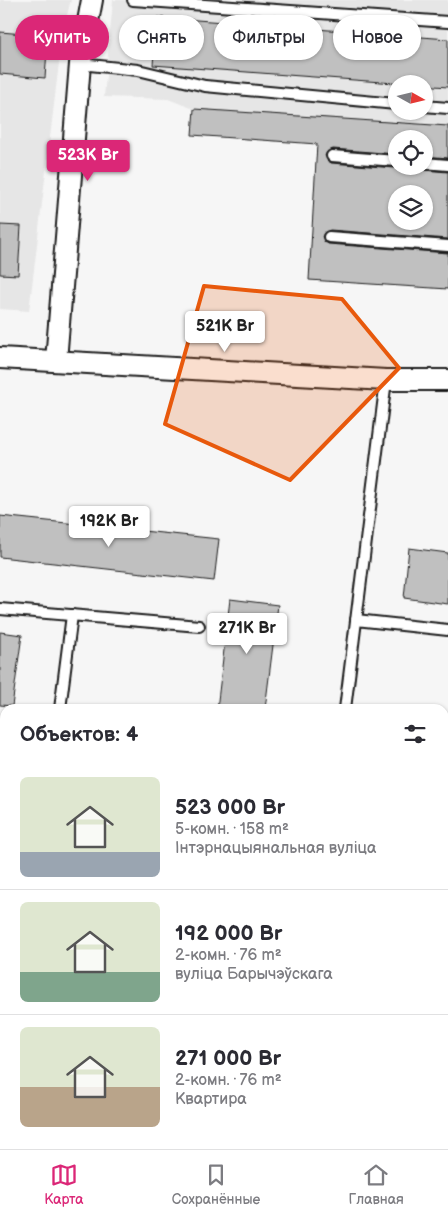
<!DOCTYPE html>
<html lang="ru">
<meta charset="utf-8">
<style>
:root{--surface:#fff;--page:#f2f2f3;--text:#2b2b33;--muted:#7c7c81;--line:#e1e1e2;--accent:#db2777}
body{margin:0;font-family:"Balsamiq Sans",sans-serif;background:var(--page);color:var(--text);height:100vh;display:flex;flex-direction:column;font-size:19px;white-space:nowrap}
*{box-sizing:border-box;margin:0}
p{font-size:16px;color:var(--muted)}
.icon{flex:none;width:28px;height:28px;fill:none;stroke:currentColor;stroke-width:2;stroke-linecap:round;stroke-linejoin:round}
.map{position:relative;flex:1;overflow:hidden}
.panel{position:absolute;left:0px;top:704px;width:449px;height:446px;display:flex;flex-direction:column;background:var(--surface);border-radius:15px 15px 0 0;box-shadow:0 1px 4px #0004}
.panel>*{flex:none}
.banner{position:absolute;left:15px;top:15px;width:419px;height:45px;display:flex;gap:10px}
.needle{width:32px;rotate:98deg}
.controls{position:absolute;left:388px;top:75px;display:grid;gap:10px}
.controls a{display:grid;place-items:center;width:45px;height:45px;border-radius:50%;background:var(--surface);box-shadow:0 1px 4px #0004;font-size:25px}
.price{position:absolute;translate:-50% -42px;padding:0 11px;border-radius:5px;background:#fff;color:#222;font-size:16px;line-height:32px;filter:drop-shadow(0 1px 2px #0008)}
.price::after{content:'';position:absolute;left:50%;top:30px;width:15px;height:11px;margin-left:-8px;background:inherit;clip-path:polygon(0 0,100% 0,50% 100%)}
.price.on{background:var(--accent);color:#fff}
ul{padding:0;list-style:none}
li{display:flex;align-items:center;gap:15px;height:125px;padding:0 20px}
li+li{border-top:1px solid var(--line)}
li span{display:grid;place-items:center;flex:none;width:140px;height:100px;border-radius:8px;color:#555}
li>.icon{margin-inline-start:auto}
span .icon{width:60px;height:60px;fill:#fffc;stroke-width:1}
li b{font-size:21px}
h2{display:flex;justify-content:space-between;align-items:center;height:60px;padding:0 20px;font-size:21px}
.chip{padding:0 18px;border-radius:22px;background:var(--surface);box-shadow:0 1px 4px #0004;font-size:18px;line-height:45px}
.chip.on{background:var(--accent);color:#fff}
.tabs{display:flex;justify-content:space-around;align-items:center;height:70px;border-top:1px solid var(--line);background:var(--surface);font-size:14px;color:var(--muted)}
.tabs a{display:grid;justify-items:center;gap:2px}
.tabs .on{color:var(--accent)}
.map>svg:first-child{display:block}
</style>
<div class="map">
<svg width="448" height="1149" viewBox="0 0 448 1149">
<rect width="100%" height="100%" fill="#f6f6f6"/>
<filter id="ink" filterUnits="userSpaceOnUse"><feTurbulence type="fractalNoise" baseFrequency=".02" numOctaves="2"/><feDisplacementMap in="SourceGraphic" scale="10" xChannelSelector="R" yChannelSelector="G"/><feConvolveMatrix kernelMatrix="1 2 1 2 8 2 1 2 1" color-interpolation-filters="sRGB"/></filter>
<g filter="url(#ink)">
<g fill="#e6e6e6" fill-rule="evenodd">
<polygon points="0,0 71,0 63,30 29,311 0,309"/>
<path d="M113 0H448V289L309 280 318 144 192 135 194 109 168 99 104 97ZM396 84H424V111H396ZM396 139H424V166H396ZM396 194H424V221H396Z"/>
<polygon points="0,993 5,993 5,1145 88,1145 87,1149 0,1149"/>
</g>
<g fill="#d6d6d6" stroke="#797979">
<polygon points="444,1021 448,1022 448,1149 338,1149 339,1145 444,1145"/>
<polygon points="177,1145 322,1145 321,1149 176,1149"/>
</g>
<g fill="#c0c0c0" stroke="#1c1c1c" fill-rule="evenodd">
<polygon points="157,17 448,39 448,87 153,65"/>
<polygon points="0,32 48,36 45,78 0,74"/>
<path d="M194 109 448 126V158L424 156V139H396V154L333 149 327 152 325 156 331 163 395 168 418 166 423 170 448 172V239L330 230 324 233 322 237 328 244 448 253V289L309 280 317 144 192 135ZM396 194H424V221H396Z"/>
<polygon points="0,225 21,226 18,275 0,274"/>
<polygon points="0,516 219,539 214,581 0,557"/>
<polygon points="409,548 448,553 448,604 404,598"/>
<polygon points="230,599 278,605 265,709 217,709"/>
<polygon points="0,632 22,635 12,706 0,705"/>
</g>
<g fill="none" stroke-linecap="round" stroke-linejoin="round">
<g stroke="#1c1c1c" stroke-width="14">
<g id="service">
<polyline points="133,0 448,22"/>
<polyline points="80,64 138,70 205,86 396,104"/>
<polyline points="424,106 448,108"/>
<polyline points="332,156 396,161"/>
<polyline points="424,163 448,165"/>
<polyline points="329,237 448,246"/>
<polyline points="0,609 199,626"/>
<polyline points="356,620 448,630"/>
<polyline points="60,709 72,615"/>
<polyline points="345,709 386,380"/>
<polyline points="115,1149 116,1145"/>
</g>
</g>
<g stroke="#1c1c1c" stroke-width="24">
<g id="minor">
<polyline points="0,358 386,380 448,380"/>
<polyline points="56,361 80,64 92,0"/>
</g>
</g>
<use href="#service" stroke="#fff" stroke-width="10"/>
<use href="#minor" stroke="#fff" stroke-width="20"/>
</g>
</g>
<path fill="#e8590c" fill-opacity="0.2" stroke="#e8590c" stroke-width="4" stroke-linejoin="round" d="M204 286 342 299 399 368 290 480 165 424Z"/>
</svg>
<div class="controls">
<a><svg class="needle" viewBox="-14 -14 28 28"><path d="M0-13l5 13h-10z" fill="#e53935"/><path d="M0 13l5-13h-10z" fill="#7c7c81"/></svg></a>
<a><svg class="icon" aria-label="locate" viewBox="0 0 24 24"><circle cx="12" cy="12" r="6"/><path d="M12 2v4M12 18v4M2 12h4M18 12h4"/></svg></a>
<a><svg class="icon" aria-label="layers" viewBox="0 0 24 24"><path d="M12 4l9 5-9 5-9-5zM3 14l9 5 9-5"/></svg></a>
</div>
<b class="price on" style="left:88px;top:182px">523K Br</b>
<b class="price" style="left:225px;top:353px">521K Br</b>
<b class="price" style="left:109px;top:548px">192K Br</b>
<b class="price" style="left:247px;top:655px">271K Br</b>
<div class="banner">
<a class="chip on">Купить</a>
<a class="chip">Снять</a>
<a class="chip">Фильтры</a>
<a class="chip">Новое</a>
</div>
<section class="panel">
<h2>Объектов: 4<svg class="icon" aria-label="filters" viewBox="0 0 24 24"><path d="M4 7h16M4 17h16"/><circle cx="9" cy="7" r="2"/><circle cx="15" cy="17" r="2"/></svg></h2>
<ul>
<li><span style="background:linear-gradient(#dfe7d0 75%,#9aa5b1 0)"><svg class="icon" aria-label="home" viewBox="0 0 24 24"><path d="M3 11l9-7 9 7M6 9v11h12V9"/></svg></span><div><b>523 000 Br</b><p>5-комн. · 158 m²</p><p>Інтэрнацыянальная вуліца</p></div></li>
<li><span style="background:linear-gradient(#dfe7d0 70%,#7fa58c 0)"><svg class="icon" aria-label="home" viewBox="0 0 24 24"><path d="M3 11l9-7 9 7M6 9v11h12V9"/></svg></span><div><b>192 000 Br</b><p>2-комн. · 76 m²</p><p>вуліца Барычэўскага</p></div></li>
<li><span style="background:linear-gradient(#dfe7d0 60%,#b9a48a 0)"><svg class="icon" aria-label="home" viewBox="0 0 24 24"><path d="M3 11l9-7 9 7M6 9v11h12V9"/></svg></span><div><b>271 000 Br</b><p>2-комн. · 76 m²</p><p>Квартира</p></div></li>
</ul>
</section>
</div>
<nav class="tabs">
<a class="on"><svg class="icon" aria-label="map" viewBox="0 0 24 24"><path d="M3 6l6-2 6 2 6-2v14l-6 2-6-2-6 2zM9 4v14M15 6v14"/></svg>Карта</a>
<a><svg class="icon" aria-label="saved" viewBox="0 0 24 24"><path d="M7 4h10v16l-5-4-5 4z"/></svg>Сохранённые</a>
<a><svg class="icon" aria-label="home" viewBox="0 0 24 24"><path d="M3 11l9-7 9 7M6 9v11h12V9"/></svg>Главная</a>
</nav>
